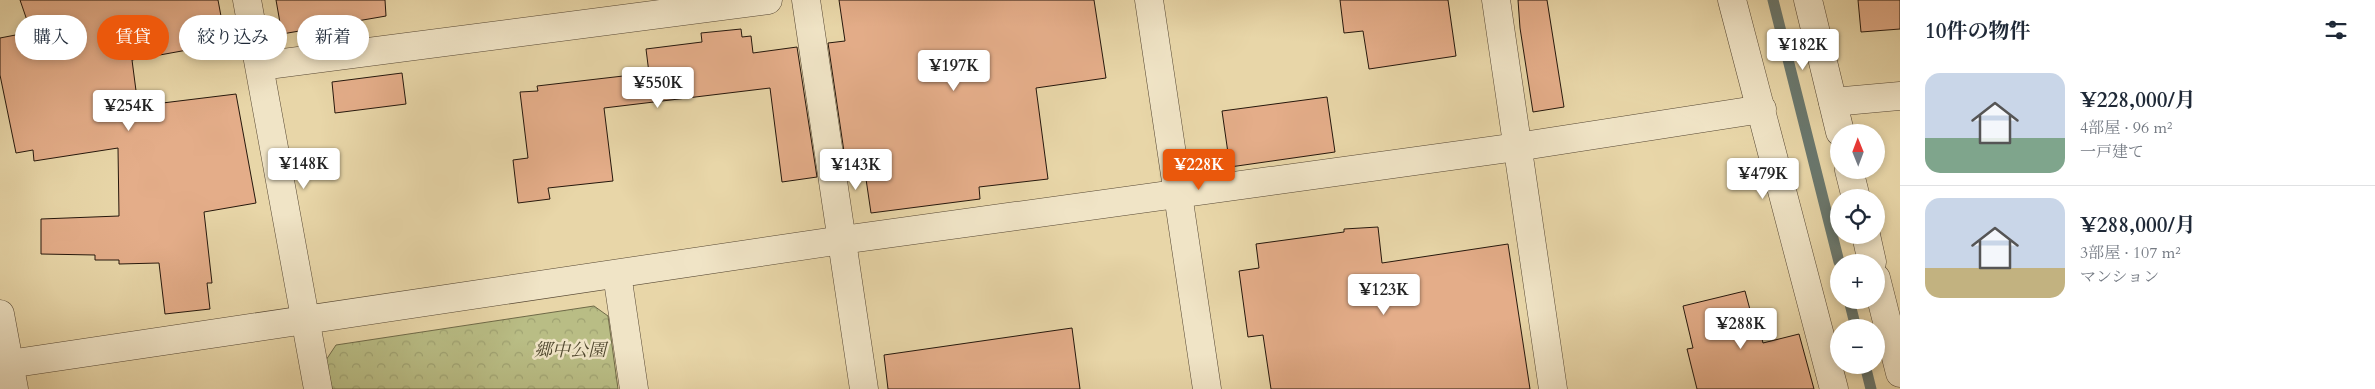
<!DOCTYPE html>
<html lang="ja">
<meta charset="utf-8">
<style>
:root{--surface:#fff;--page:#f6f6f7;--text:#1f2937;--muted:#747a83;--line:#e0e1e3;--accent:#ea580c}
body{margin:0;font-family:Cardo,"Noto Serif JP",serif;background:var(--page);color:var(--text);height:100vh;display:flex;flex-direction:column;font-size:19px;white-space:nowrap}
*{box-sizing:border-box;margin:0}
p{font-size:16px;color:var(--muted)}
.icon{flex:none;width:28px;height:28px;fill:none;stroke:currentColor;stroke-width:2;stroke-linecap:round;stroke-linejoin:round}
.map{position:relative;flex:1;overflow:hidden}
.side{display:flex;flex-direction:column;background:var(--surface);width:475px}
.side>*{flex:none}
.banner{position:absolute;left:15px;top:15px;width:475px;height:45px;display:flex;gap:10px}
.needle{width:32px;rotate:359deg}
.tools{position:absolute;left:1830px;top:124px;display:grid;gap:10px}
.tools a{display:grid;place-items:center;width:55px;height:55px;border-radius:50%;background:var(--surface);box-shadow:0 2px 8px #0003;font-size:25px}
.price{position:absolute;translate:-50% -42px;padding:0 11px;border-radius:5px;background:#fff;color:#222;font-size:16px;line-height:32px;filter:drop-shadow(0 1px 2px #0008)}
.price::after{content:'';position:absolute;left:50%;top:30px;width:15px;height:11px;margin-left:-8px;background:inherit;clip-path:polygon(0 0,100% 0,50% 100%)}
.price.current{background:var(--accent);color:#fff}
ul{padding:0;list-style:none}
li{display:flex;align-items:center;gap:15px;height:125px;padding:0 25px}
li+li{border-top:1px solid var(--line)}
li span{display:grid;place-items:center;flex:none;width:140px;height:100px;border-radius:15px;color:#555}
li>.icon{margin-inline-start:auto}
span .icon{width:60px;height:60px;fill:#fffc;stroke-width:1}
li b{font-size:21px}
h2{display:flex;justify-content:space-between;align-items:center;height:60px;padding:0 25px;font-size:21px}
.tag{padding:0 18px;border-radius:22px;background:var(--surface);box-shadow:0 2px 8px #0003;font-size:18px;line-height:45px}
.tag.current{background:var(--accent);color:#fff}
main{display:flex;flex:1;min-height:0}
.map>svg:first-child{display:block}
</style>
<main>
<div class="map">
<svg width="1900" height="389" viewBox="0 0 1900 389">
<defs>
<pattern id="park-crowns" width="20" height="18" patternUnits="userSpaceOnUse" patternTransform="scale(1.25)"><rect width="20" height="18" fill="#b9bd85"/><path d="M2 6a3 3 0 1 1 6 0M12 15a3 3 0 1 1 6 0" fill="none" stroke="#9fa272"/></pattern>
</defs>
<rect width="100%" height="100%" fill="#e8d6a8"/>
<filter id="stains"><feTurbulence type="fractalNoise" baseFrequency=".004" numOctaves="4"/><feColorMatrix values="0 0 0 0 .2 0 0 0 0 .09 0 0 0 0 .02 0 0 0 .5 -.17"/></filter>
<radialGradient id="worn" r=".72"><stop offset=".6" stop-color="#630" stop-opacity="0"/><stop offset="1" stop-color="#630" stop-opacity=".3"/></radialGradient>
<polygon fill="url(#park-crowns)" stroke="#6f6a48" points="594,306 608,316 618,389 332,389 326,360 336,345"/>
<g fill="none" stroke-linecap="round" stroke-linejoin="round">
<g stroke="#6a786e" stroke-width="11">
<polyline points="1773,0 1839,262"/>
<polyline points="1849,300 1856,328"/>
<polyline points="1865,365 1871,389"/>
</g>
</g>
<g fill="#e4ad89" stroke="#25170c">
<polygon points="20,0 218,0 226,43 132,60 138,106 236,94 256,203 204,212 212,283 207,283 210,309 165,314 159,263 119,264 119,260 95,260 95,255 41,254 41,219 119,216 118,148 34,161 33,150 16,153 0,75 0,38 31,32"/>
<polygon points="276,0 385,0 386,16 282,34"/>
<polygon points="839,0 1094,0 1106,78 1036,88 1048,179 979,187 980,199 871,213 866,179 863,179 862,170 847,172 828,43 845,41"/>
<polygon points="1340,0 1448,0 1456,56 1369,69 1363,31 1344,33"/>
<polygon points="1518,0 1547,0 1564,107 1533,112 1520,28"/>
<polygon points="1858,0 1900,0 1900,29 1861,32"/>
<polygon points="741,29 742,37 751,36 753,53 797,47 817,177 782,182 770,88 604,108 613,181 548,188 550,199 518,203 513,160 528,158 520,92 538,91 537,86 649,73 646,49 702,42 701,33"/>
<polygon points="402,73 406,104 335,113 332,82"/>
<polygon points="1327,97 1335,152 1230,167 1222,111"/>
<polygon points="1378,227 1382,263 1508,244 1530,389 1271,389 1263,335 1248,337 1239,271 1259,268 1256,244 1344,232 1344,229"/>
<polygon points="1745,291 1756,332 1760,331 1763,343 1799,334 1814,389 1697,389 1687,349 1693,348 1683,306"/>
<polygon points="1072,328 1080,389 888,389 884,355"/>
</g>
<g fill="none" stroke-linecap="round" stroke-linejoin="round">
<g stroke="#564733" stroke-width="29">
<g id="minor">
<polyline points="247,0 318,389"/>
<polyline points="806,0 864,389"/>
<polyline points="1149,0 1207,389"/>
<polyline points="1496,0 1553,389"/>
<polyline points="1732,0 1834,389"/>
<polyline points="1808,0 1840,132"/>
<polyline points="260,66 768,0"/>
<polyline points="1833,102 1900,96"/>
<polyline points="1849,170 1856,198"/>
<polyline points="1866,235 1872,262"/>
<polyline points="617,274 634,389"/>
<polyline points="1876,278 1900,373"/>
<polyline points="0,314 14,389"/>
<polyline points="9,364 842,240 1517,147 1762,109"/>
</g>
</g>
<use href="#minor" stroke="#f0e4c6" stroke-width="28"/>
</g>
<g text-anchor="middle" stroke-width="5" stroke-linejoin="round" paint-order="stroke">
<g font-size="18" font-style="italic" fill="#514930" stroke="#f0e4c6">
<text x="570" y="356">郷中公園</text>
</g>
</g>
<rect width="100%" height="100%" filter="url(#stains)"/>
<rect width="100%" height="100%" fill="url(#worn)"/>
</svg>
<div class="tools">
<a><svg class="needle" viewBox="-14 -14 28 28"><path d="M0-13l5 13h-10z" fill="#e53935"/><path d="M0 13l5-13h-10z" fill="#747a83"/></svg></a>
<a><svg class="icon" aria-label="locate" viewBox="0 0 24 24"><circle cx="12" cy="12" r="6"/><path d="M12 2v4M12 18v4M2 12h4M18 12h4"/></svg></a>
<a>+</a>
<a>−</a>
</div>
<b class="price" style="left:1803px;top:71px">¥182K</b>
<b class="price" style="left:954px;top:92px">¥197K</b>
<b class="price" style="left:658px;top:109px">¥550K</b>
<b class="price" style="left:129px;top:132px">¥254K</b>
<b class="price" style="left:304px;top:190px">¥148K</b>
<b class="price" style="left:856px;top:191px">¥143K</b>
<b class="price current" style="left:1199px;top:191px">¥228K</b>
<b class="price" style="left:1763px;top:200px">¥479K</b>
<b class="price" style="left:1384px;top:316px">¥123K</b>
<b class="price" style="left:1741px;top:350px">¥288K</b>
<div class="banner">
<a class="tag">購入</a>
<a class="tag current">賃貸</a>
<a class="tag">絞り込み</a>
<a class="tag">新着</a>
</div>
</div>
<section class="side">
<h2>10件の物件<svg class="icon" aria-label="filters" viewBox="0 0 24 24"><path d="M4 7h16M4 17h16"/><circle cx="9" cy="7" r="2"/><circle cx="15" cy="17" r="2"/></svg></h2>
<ul>
<li><span style="background:linear-gradient(#c9d6e8 65%,#7fa58c 0)"><svg class="icon" aria-label="home" viewBox="0 0 24 24"><path d="M3 11l9-7 9 7M6 9v11h12V9"/></svg></span><div><b>¥228,000/月</b><p>4部屋 · 96 m²</p><p>一戸建て</p></div></li>
<li><span style="background:linear-gradient(#c9d6e8 70%,#c2b280 0)"><svg class="icon" aria-label="home" viewBox="0 0 24 24"><path d="M3 11l9-7 9 7M6 9v11h12V9"/></svg></span><div><b>¥288,000/月</b><p>3部屋 · 107 m²</p><p>マンション</p></div></li>
</ul>
</section>
</main>
